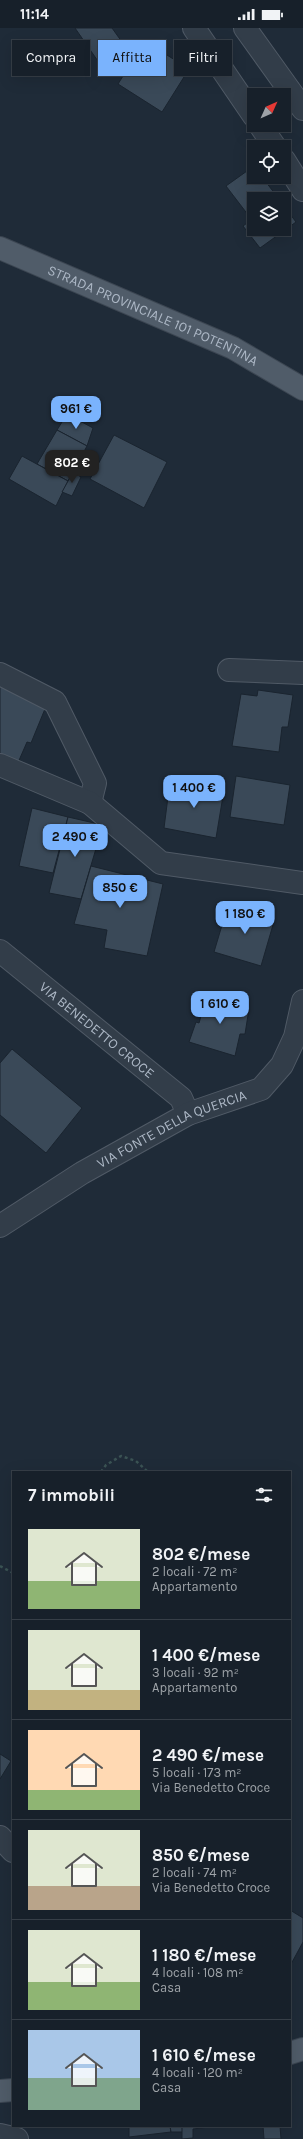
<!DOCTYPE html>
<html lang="it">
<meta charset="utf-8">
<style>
:root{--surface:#17202a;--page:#242d36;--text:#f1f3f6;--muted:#9ea3a8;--line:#363e47;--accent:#7ab3fd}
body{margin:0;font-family:Karla,sans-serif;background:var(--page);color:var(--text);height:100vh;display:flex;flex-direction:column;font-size:15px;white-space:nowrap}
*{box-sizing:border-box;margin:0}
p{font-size:13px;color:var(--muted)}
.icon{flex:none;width:22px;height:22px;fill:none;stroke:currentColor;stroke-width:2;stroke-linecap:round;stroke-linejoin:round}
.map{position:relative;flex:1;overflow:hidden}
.drawer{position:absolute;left:12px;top:1443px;width:279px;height:656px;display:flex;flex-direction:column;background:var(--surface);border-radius:0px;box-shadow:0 4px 16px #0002,0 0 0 1px var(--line)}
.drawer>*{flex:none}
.top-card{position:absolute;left:12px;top:12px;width:279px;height:36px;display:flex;gap:8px}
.needle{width:26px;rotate:45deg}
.controls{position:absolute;left:247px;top:60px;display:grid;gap:8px}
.controls a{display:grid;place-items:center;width:44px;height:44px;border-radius:0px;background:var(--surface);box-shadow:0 4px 16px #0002,0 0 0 1px var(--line);font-size:20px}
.price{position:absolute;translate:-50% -34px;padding:0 9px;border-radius:8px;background:var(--accent);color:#111;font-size:13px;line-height:26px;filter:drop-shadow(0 1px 2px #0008)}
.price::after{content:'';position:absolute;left:50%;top:24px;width:12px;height:9px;margin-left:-6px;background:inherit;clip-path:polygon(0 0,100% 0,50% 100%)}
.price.selected{background:#222;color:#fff}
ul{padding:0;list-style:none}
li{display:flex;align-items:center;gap:12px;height:100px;padding:0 16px}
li+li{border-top:1px solid var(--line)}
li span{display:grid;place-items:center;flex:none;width:112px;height:80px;border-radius:0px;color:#555}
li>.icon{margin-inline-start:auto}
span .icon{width:48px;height:48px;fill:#fffc;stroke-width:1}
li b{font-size:17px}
h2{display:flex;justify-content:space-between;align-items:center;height:48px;padding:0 16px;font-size:17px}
.pill{padding:0 14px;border-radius:0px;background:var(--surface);box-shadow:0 4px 16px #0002,0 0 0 1px var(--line);font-size:14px;line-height:36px}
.pill.selected{background:var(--accent);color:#111}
.status{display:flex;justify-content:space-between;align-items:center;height:28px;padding:0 20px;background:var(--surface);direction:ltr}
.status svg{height:11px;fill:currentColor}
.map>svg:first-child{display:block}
</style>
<div class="status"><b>11:14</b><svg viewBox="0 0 49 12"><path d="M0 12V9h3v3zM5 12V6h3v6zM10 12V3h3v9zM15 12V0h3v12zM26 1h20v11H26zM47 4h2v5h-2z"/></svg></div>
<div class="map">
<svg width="303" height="2111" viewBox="0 0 303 2111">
<rect width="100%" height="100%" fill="#1f2b38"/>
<g fill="#3a4958" stroke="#1a242f">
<polygon points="75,0 112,0 127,21 102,39"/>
<polygon points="145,13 189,41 162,84 118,56"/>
<polygon points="254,138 254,149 262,149 279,171 254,171 254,190 252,192 226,158"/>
<polygon points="284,178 296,194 260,220 243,198 254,190 254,201 284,201"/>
<polygon points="67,386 93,400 87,418 57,402"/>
<polygon points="57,402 87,418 68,453 37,436"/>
<polygon points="114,407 167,434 144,480 90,451"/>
<polygon points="22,428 68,453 56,478 9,451"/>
<polygon points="73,444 81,449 72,468 62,464"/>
<polygon points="0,656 47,676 31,715 27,714 17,737 0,728"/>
<polygon points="258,662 293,667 288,699 282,699 279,724 232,718 241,666 257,668"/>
<polygon points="236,748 290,757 284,797 230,789"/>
<polygon points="170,753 224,762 216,810 164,800"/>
<polygon points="32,780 68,789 53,845 19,838"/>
<polygon points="68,789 103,797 81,871 49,865"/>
<polygon points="91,838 163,856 147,928 104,920 107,902 74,896"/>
<polygon points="228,877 275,890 261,938 214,924"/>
<polygon points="208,964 227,970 226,973 249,981 245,1006 240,1006 235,1028 189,1014 196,994 199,995"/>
<polygon points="12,1021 82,1080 46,1125 0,1087 0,1035"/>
<polygon points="0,1726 11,1733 0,1751"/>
<polygon points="290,1882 303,1890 303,1914 290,1938"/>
<polygon points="129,2098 170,2098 171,2104 129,2109"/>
<polygon points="170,2098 182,2098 183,2104 171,2104"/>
<polygon points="182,2098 209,2098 209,2099 193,2101 193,2110 182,2111"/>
<polygon points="263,2098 280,2098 281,2111 264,2111"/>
</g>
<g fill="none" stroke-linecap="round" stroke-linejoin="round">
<g stroke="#505a66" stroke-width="24">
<g id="minor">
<polyline points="194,0 254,88"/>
<polyline points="245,0 303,81"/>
<polyline points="260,97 275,119"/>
<polyline points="284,132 303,162"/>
<polyline points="229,642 303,645"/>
<polyline points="0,646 55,674 95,755 90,775"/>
<polyline points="0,737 90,775 161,835 303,855"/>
<path id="s1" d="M0 923 181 1070 188 1086"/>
<path id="s2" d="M0 1198 82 1145 188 1086 261 1061 282 1037 295 1009 303 973"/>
<polyline points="0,1809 13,1823"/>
<polyline points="0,2107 17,2111"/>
</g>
</g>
<g stroke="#3c4652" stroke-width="24">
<g id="major">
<path id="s3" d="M0 220 233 320 303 361"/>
<polyline points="290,2025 303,2021"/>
<polyline points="0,2063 13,2062"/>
</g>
</g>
<g stroke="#3b5354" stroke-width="2.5" stroke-dasharray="3 3" stroke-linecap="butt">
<polyline points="101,1444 106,1437 121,1428 136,1433 148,1444"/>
<polyline points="0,1538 13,1545"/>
</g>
<use href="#minor" stroke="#323d49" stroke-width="22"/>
<use href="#major" stroke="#505c69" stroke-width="22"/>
</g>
<g text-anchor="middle" stroke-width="3.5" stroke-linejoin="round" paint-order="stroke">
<g font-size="14" fill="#acb7c5" stroke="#18222d">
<text dy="5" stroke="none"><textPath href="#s3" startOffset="167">STRADA PROVINCIALE 101 POTENTINA</textPath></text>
<text dy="5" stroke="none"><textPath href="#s1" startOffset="125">VIA BENEDETTO CROCE</textPath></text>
<text dy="5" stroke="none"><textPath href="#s2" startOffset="198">VIA FONTE DELLA QUERCIA</textPath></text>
</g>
</g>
</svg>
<div class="controls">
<a><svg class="needle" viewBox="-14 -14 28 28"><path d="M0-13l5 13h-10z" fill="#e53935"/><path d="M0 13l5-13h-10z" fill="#9ea3a8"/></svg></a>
<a><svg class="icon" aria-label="locate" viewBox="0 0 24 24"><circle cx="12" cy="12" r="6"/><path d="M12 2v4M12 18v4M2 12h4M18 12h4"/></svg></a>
<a><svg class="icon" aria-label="layers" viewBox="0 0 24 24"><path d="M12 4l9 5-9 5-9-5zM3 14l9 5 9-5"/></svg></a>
</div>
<b class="price" style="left:76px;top:402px">961 €</b>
<b class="price selected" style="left:72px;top:456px">802 €</b>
<b class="price" style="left:194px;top:781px">1 400 €</b>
<b class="price" style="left:75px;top:830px">2 490 €</b>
<b class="price" style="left:120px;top:881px">850 €</b>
<b class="price" style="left:245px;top:907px">1 180 €</b>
<b class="price" style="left:220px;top:997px">1 610 €</b>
<div class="top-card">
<a class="pill">Compra</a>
<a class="pill selected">Affitta</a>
<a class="pill">Filtri</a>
</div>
<section class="drawer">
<h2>7 immobili<svg class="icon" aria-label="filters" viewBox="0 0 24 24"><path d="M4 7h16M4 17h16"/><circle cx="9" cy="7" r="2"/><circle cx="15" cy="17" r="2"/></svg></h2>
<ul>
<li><span style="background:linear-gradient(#dfe7d0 65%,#8fb573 0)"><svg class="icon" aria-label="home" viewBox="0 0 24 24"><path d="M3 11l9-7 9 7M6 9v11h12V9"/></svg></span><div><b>802 €/mese</b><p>2 locali · 72 m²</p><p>Appartamento</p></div></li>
<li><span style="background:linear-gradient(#dfe7d0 75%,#c2b280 0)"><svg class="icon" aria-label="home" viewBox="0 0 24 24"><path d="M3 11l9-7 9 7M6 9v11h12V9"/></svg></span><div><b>1 400 €/mese</b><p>3 locali · 92 m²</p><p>Appartamento</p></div></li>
<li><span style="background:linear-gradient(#ffd9b3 75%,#8fb573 0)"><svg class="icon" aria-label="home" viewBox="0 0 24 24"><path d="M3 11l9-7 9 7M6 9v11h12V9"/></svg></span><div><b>2 490 €/mese</b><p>5 locali · 173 m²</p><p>Via Benedetto Croce</p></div></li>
<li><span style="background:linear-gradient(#dfe7d0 70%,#b9a48a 0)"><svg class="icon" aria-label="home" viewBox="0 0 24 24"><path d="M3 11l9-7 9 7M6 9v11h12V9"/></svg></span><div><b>850 €/mese</b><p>2 locali · 74 m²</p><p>Via Benedetto Croce</p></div></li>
<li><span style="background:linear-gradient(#dfe7d0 65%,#8fb573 0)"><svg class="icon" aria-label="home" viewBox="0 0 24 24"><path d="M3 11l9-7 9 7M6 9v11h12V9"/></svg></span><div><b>1 180 €/mese</b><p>4 locali · 108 m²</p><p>Casa</p></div></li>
<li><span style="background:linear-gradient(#a9c7e8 60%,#7fa58c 0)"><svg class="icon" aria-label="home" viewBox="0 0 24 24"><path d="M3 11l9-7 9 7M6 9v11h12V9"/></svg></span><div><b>1 610 €/mese</b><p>4 locali · 120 m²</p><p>Casa</p></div></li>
</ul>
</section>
</div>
